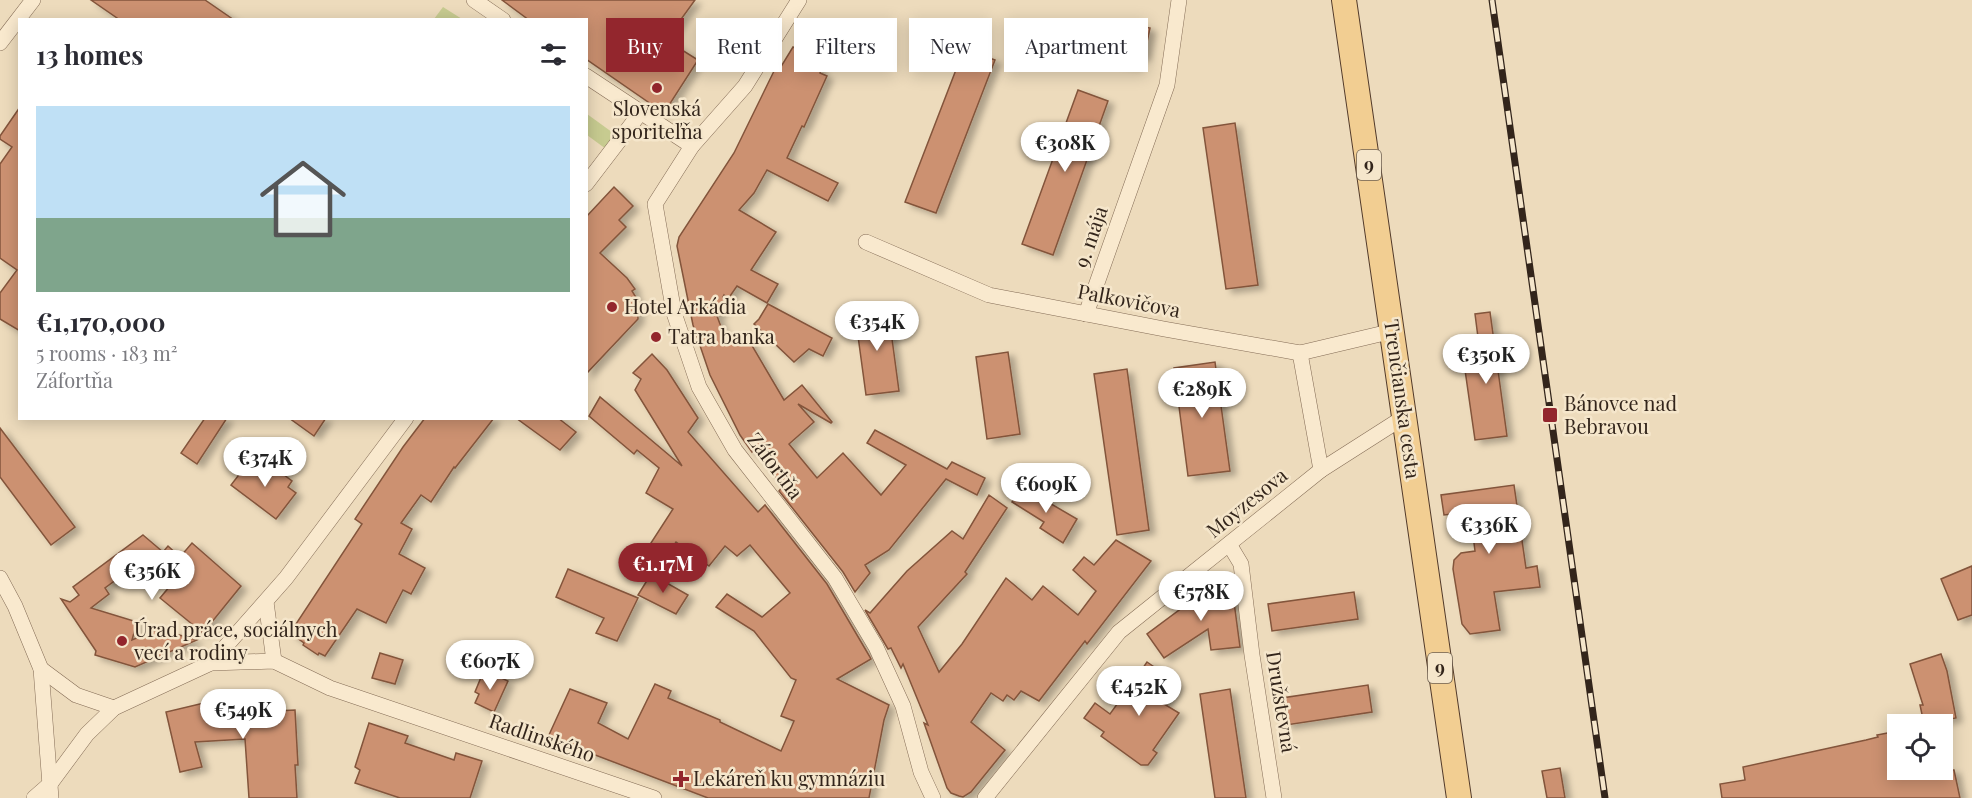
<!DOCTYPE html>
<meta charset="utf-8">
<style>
:root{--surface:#fff;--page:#f7f7f7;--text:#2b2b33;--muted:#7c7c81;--line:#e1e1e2;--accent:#93262d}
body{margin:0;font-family:"Playfair Display",serif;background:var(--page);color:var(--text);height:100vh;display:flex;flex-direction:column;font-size:22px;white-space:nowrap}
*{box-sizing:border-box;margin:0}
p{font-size:20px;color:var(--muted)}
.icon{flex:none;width:33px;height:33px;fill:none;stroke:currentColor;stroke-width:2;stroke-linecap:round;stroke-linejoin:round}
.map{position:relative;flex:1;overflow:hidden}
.side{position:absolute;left:18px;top:18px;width:570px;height:402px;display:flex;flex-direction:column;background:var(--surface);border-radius:0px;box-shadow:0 3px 15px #0003}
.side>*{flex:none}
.guide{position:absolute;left:606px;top:18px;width:570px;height:54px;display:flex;gap:12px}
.tools{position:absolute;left:1887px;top:714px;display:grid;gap:12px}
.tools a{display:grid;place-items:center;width:66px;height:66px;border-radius:0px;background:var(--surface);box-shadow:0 3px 15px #0003;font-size:30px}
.price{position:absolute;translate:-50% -51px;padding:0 14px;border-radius:21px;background:#fff;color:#222;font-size:20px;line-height:39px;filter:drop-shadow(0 2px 3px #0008)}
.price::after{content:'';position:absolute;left:50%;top:36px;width:18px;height:14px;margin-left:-9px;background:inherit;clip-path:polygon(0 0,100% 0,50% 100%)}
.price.selected{background:var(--accent);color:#fff}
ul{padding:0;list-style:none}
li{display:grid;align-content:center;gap:12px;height:318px;padding:0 18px}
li+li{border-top:2px solid var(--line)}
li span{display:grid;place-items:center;height:186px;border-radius:0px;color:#555}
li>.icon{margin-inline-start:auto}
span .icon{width:108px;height:108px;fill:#fffc;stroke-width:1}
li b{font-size:26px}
h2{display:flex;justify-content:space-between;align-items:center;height:72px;padding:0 18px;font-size:26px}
.chip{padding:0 21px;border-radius:0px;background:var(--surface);box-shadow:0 3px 15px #0003;font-size:21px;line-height:54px}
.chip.selected{background:var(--accent);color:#fff}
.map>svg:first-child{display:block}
</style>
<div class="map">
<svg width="1972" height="798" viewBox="0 0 1972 798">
<defs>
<filter id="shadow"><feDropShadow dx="6" dy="4" stdDeviation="3" flood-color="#0004"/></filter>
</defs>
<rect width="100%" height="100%" fill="#eddbbc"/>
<g fill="#c7cb90">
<polygon points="443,7 462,19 434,19"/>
<polygon points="587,114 616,135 606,149 587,135"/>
</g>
<g fill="#cc9171" stroke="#83543b" stroke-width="1.5" filter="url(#shadow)">
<polygon points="91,0 205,0 234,20 120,20"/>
<polygon points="502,0 695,0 666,40 698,60 664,113 586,59 586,20 529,20"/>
<polygon points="1118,21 1150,28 1144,57 1137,55 1135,65 1115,61 1117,51 1111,49"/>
<polygon points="793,47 822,59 817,67 821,69 820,73 827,76 804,127 802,126 787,158 838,183 828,201 767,170 754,193 739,210 776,232 751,270 778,284 767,303 737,286 728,299 724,295 723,297 726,303 717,316 726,340 744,332 784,400 802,385 832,422 831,423 798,404 814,422 789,444 817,478 843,453 881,495 906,465 867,443 875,430 947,469 952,462 985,478 977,495 946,479 889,550 865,565 870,573 855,592 843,572 779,491 783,486 754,450 752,452 740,435 710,375 693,325 677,246 679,237 734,153 775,69 779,70"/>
<polygon points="964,49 995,60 936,213 905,202"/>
<polygon points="1078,90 1108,101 1053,255 1022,244"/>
<polygon points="20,107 20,331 0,319 0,293 17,270 0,258 0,164 12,147 0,139 0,136"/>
<polygon points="1235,123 1258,285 1226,289 1203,128"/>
<polygon points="614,187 633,206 619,220 626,227 600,253 627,278 635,289 632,291 637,299 638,319 586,374 586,217"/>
<polygon points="768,304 832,338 823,356 809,349 794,362 754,324 759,319"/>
<polygon points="888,309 899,391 866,395 855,314"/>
<polygon points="1490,312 1507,436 1475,440 1464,363 1481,361 1475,314"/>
<polygon points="1008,352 1020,434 987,439 976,357"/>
<polygon points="652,354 667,370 698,418 688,432 758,512 765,505 827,584 867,652 871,659 837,679 889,705 884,720 869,798 708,798 548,737 570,689 607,703 598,723 628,739 655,684 671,691 668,698 720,720 720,722 781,751 794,721 781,716 796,680 791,678 754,631 716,607 727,594 762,617 790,593 750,545 737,556 725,546 709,566 676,542 655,574 638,563 673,509 646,493 659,468 637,450 634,454 589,416 600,397 682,466 635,390 641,379 633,373"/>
<polygon points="1215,362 1230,471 1188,476 1174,368"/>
<polygon points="1127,369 1149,530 1117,535 1094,374"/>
<polygon points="205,418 227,418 197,464 181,453"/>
<polygon points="289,418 326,418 314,436"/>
<polygon points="425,418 494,418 455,468 454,467 431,502 421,495 401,523 412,529 399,554 425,568 411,594 403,590 386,623 357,609 325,656 319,653 318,655 303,645 304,643 290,633 362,524 355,519 403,447"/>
<polygon points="516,418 558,418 576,432 560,450"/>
<polygon points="0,428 75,527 51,545 0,477"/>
<polygon points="251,459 267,471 271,465 292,481 288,487 296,493 276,519 231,485"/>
<polygon points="1514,485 1526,568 1537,566 1540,587 1494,592 1500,630 1470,634 1462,624 1453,569 1454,560 1461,553 1475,551 1470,512 1444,515 1441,495"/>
<polygon points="1022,487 1077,519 1063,543 1040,528 1044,522 1012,502"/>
<polygon points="989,495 1007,508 965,572 967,574 918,627 939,672 962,644 1006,578 1032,600 1043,586 1078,615 1096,591 1073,570 1084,557 1094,565 1116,540 1151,561 1087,644 1085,641 1039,701 1021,691 1014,700 1007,695 1003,701 991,693 971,722 1005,750 971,792 963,797 959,796 951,793 947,788 924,723 928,725 903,664 901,668 891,648 888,649 865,610 870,613 907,571 952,531 963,539"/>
<polygon points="143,535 163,552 168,546 180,557 192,543 241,586 203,633 160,598 170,586 142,561 105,588 109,594 91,608 137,622 132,640 158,629 197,640 135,667 95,655 96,651 61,599 70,602 79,595 73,587"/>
<polygon points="1972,566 1972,615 1958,620 1941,579"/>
<polygon points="568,569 638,598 617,641 596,633 604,618 556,597"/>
<polygon points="651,574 688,595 676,614 638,595"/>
<polygon points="1221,579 1232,587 1240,647 1211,650 1208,629 1164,658 1147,634"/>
<polygon points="1354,592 1358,619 1272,631 1268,604"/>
<polygon points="380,653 403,660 395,684 372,678"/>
<polygon points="1941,654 1947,671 1956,718 1924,724 1920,705 1923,705 1910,664"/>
<polygon points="1147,662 1179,684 1164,704 1179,713 1153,750 1157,753 1148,765 1141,765 1101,736 1104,732 1084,718 1095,703 1110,714 1120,700 1124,702 1142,678 1138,675"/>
<polygon points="484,670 508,681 494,712 475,703 479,694 475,692"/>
<polygon points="1368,685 1372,712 1286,725 1282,698"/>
<polygon points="1230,689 1246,798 1215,798 1200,694"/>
<polygon points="274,697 275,711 295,710 298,765 295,765 297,798 249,798 245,739 195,742 202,767 180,772 166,712 225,698"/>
<polygon points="369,723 408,736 405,743 454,760 456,753 482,761 470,798 400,798 355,783 360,770 355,767"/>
<polygon points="1898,731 1898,770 1954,770 1960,798 1722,798 1720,784 1745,780 1743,767 1866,740 1878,737 1877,735"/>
<polygon points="1560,768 1565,798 1547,798 1542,771"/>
</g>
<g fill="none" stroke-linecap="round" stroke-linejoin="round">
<g stroke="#846c56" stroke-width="16">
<g id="street">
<polyline points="474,0 503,20"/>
<polyline points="799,0 745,86 692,146 655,204 674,313 699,387 735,450 835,578 876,647 903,706 921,772 933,798"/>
<polyline points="0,43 33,0"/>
<polyline points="586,76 692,146"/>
<polyline points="586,184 641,112"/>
<polyline points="866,242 989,295 1164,329 1300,353 1393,331"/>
<polyline points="1086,314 1167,85 1179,0"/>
<polyline points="1300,353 1321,470"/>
<polyline points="1229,544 1241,564 1252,655 1274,798"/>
<polyline points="0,578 15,606 41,669 51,798"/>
<polyline points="266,602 274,661"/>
<polyline points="211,663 286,578 406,418"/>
<polyline points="41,669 76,695 114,708"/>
<polyline points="34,798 50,784 87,734 114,708 211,663 274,661 330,688 654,798"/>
<polyline points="985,798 1119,632 1321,470 1404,417"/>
</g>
</g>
<g stroke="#523a2a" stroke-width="26">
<polyline id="primary" points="1344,0 1459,798"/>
</g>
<use href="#street" stroke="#f9e9ce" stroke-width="15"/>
<use href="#primary" stroke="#f2ce92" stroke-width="24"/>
<g stroke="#33251b" stroke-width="7">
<polyline id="rail" points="1492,0 1605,798"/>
</g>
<use href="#rail" stroke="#f5e6cb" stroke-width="4.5" stroke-dasharray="14" stroke-linecap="butt"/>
</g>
<g fill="#93262d" stroke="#f5e6cb" stroke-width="2">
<circle cx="657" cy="88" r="6"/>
<circle cx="612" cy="307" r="6"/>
<circle cx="656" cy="337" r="6"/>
<rect x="1542" y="407" width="16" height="16" rx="3"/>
<circle cx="122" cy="641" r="6"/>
<path d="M678 770h6v6h6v6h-6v6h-6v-6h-6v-6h6z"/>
</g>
<g text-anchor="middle" stroke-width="5" stroke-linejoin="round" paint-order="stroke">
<g fill="#f5e6cb" stroke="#6d5f50" stroke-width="1.5">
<rect x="1357" y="150" width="24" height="30" rx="4.5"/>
<rect x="1428" y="653" width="24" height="30" rx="4.5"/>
</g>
<g font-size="18" font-weight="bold" fill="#33251b">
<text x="1369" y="171">9</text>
<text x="1440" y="674">9</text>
</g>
<g font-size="20" fill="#33251b" stroke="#f5e6cb" text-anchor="start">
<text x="657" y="116" text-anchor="middle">Slovenská<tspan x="657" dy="23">sporiteľňa</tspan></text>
<text x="624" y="314">Hotel Arkádia</text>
<text x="668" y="344">Tatra banka</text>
<text x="1564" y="411">Bánovce nad<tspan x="1564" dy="23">Bebravou</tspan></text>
<text x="134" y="637">Úrad práce, sociálnych<tspan x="134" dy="23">vecí a rodiny</tspan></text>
<text x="693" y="786">Lekáreň ku gymnáziu</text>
</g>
<g font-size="20" fill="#33251b" stroke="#f5e6cb">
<text transform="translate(1091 237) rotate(-71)" y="7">9. mája</text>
<text transform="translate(1129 301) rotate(11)" y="7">Palkovičova</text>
<text transform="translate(1402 399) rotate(82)" y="7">Trenčianska cesta</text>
<text transform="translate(775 466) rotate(53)" y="7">Záfortňa</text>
<text transform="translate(1247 503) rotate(-39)" y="7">Moyzesova</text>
<text transform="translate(1281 702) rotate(81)" y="7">Družstevná</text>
<text transform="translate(542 738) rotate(19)" y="7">Radlinského</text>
</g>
</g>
</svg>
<div class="tools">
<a><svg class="icon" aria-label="locate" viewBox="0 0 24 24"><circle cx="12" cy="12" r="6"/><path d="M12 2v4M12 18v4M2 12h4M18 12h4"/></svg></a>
</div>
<b class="price" style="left:1065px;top:173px">€308K</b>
<b class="price" style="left:877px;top:352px">€354K</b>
<b class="price" style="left:1486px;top:385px">€350K</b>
<b class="price" style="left:1202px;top:419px">€289K</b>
<b class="price" style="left:265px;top:488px">€374K</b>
<b class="price" style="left:1046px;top:514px">€609K</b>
<b class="price" style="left:1489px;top:555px">€336K</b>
<b class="price selected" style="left:663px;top:594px">€1.17M</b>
<b class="price" style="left:152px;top:601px">€356K</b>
<b class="price" style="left:1201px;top:622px">€578K</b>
<b class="price" style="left:490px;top:691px">€607K</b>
<b class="price" style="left:1139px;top:717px">€452K</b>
<b class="price" style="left:243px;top:740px">€549K</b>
<div class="guide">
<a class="chip selected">Buy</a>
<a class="chip">Rent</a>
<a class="chip">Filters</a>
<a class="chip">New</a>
<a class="chip">Apartment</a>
</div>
<section class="side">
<h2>13 homes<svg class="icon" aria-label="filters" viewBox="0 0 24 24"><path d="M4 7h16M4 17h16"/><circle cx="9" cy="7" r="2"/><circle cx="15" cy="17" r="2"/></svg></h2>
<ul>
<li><span style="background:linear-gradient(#bfe0f5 60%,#7fa58c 0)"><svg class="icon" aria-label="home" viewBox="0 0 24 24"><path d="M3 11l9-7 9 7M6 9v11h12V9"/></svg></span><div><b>€1,170,000</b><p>5 rooms · 183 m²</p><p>Záfortňa</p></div></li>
</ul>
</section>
</div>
